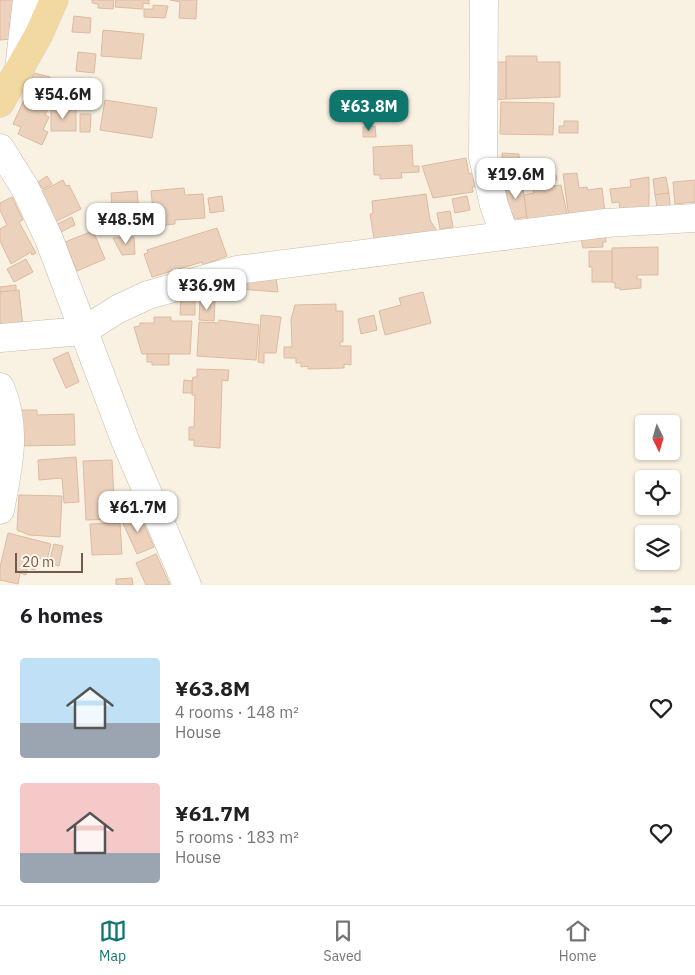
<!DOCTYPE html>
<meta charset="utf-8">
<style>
:root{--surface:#fff;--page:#f6f6f6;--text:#202124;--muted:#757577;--line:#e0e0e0;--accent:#0f766e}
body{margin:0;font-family:"IBM Plex Sans",sans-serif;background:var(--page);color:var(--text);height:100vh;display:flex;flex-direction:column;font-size:19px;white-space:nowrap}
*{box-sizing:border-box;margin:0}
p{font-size:16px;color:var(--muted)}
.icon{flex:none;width:28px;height:28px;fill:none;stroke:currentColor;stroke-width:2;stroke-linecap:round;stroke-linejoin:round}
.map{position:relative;height:585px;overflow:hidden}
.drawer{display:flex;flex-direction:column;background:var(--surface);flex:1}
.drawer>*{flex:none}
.needle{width:32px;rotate:175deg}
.controls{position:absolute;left:635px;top:415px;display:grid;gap:10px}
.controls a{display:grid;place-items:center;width:45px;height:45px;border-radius:5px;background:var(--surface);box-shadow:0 1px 4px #0004;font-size:25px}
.scale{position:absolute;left:15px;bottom:12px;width:68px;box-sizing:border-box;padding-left:5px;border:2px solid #6f5a4c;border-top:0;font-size:14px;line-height:18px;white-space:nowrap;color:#6f5a4c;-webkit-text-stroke:4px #fdf6e8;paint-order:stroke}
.price{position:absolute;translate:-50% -42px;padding:0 11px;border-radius:10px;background:#fff;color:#222;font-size:16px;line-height:32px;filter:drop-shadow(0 1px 2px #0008)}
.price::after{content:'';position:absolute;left:50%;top:30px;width:15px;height:11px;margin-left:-8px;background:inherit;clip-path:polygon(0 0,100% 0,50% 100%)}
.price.on{background:var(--accent);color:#fff}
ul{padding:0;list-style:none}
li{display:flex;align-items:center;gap:15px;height:125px;padding:0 20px}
li span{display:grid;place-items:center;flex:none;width:140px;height:100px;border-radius:5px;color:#555}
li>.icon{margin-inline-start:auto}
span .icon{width:60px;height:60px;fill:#fffc;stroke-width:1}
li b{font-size:21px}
h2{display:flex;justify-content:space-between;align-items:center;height:60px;padding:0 20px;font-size:21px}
.dock{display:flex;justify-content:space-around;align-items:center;height:70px;border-top:1px solid var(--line);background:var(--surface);font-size:14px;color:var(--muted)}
.dock a{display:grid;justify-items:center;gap:2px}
.dock .on{color:var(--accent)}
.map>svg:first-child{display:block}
</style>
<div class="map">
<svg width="695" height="585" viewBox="0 0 695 585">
<rect width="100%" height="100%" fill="#f9f2e3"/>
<g fill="#ecd2bd" stroke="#ddba9f">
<polygon points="0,0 13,0 12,23 9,23 11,39 0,40"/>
<polygon points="92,0 114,0 113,9 98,8 98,4 92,3"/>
<polygon points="116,0 149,0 149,4 143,3 143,9 115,7"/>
<polygon points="170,0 197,0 196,19 179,18 180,2"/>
<polygon points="153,5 168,6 165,18 144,17 144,9 153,9"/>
<polygon points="74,16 91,18 90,33 72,32"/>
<polygon points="103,30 144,34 141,59 101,56"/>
<polygon points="78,52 96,54 94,73 76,71"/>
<polygon points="506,56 537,56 537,62 560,62 560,97 506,99"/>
<polygon points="496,62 506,62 506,99 495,100"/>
<polygon points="34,73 50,77 48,100 27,90"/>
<polygon points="28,91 40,97 36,103 48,109 45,115 49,117 43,130 48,132 42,145 18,134 21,127 13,124"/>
<polygon points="105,100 157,108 152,138 100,130"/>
<polygon points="501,102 554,103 553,135 500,134"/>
<rect x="51" y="109" width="25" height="22"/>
<polygon points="80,114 91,114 90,132 80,132"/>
<polygon points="564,121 578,121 578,133 559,133 559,126 564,126"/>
<polygon points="375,126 376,137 363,137 363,127"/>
<polygon points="412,145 413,166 419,166 419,172 401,173 402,178 380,179 380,175 374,175 373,147"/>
<polygon points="502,153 519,154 520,171 502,170"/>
<polygon points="466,158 469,174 473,173 475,187 472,187 473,192 433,198 422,166"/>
<polygon points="577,173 579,188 587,187 588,190 602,188 605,213 569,218 563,174"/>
<polygon points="541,175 556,175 557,180 542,181"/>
<polygon points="47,176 52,184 43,189 38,182"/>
<polygon points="649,177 649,208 620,212 619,202 612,203 610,189 631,187 630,180"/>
<polygon points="666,177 669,193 655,195 653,179"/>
<polygon points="63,180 66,186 69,185 81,209 55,222 40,192"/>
<polygon points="695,180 695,202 675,204 673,182"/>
<polygon points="522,181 527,217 515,219 509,208 505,184"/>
<polygon points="561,185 568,218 528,224 524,195 534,193 533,190 540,188"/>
<polygon points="184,188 185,195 203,194 205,218 175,220 175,224 156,226 155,223 113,227 111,193 137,191 139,211 153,210 151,191"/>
<polygon points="669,193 670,205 657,207 655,195"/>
<polygon points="426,194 430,220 437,231 374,239 370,214 373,213 372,201"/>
<polygon points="222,196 224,211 210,213 208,198"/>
<polygon points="467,196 470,210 455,213 452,199"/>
<polygon points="12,197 23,220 19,222 36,253 32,255 31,252 11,264 0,241 0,229 7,225 0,210 0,203"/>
<polygon points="450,211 453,227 440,229 437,213"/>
<polygon points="72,217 75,225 59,233 55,225"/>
<polygon points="217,228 227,256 203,265 202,262 152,277 144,254 148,253 147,250"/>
<polygon points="93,231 105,259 77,271 65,242"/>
<polygon points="605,232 606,242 603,242 603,247 583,248 580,234"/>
<polygon points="134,237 135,254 122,255 113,238"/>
<polygon points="658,247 658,275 637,275 637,279 641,279 641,288 620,290 620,288 615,288 615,283 612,282 612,248"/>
<polygon points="589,251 612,251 612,282 592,282 592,267 589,267"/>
<polygon points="26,259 33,272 14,282 7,269"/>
<polygon points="276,277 278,292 239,289 234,282"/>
<polygon points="16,285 16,291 0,292 0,287"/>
<polygon points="19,290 23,327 0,329 0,292"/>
<polygon points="423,292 431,323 385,335 379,311 401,305 399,298"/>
<polygon points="181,298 195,299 195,315 180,315"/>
<polygon points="200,301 215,302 214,321 199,320"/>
<polygon points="336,304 336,311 343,311 343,342 340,342 340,346 351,346 351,365 344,364 344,368 308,369 308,366 301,367 301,363 296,363 296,358 284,358 284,347 292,347 291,319 295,305"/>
<polygon points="261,315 281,317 276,353 264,353 264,363 258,362"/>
<polygon points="374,315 377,330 361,334 358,319"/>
<polygon points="154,317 171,317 171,321 192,321 190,354 142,354 134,327 140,326 140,323 154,323"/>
<polygon points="219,320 259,325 256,360 197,356 199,322 219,323"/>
<polygon points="68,352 79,382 66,388 53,359"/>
<polygon points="147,354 169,354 169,365 152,365 152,362 147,362"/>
<polygon points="197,369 229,370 228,381 222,380 220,448 194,446 194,440 189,440 189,427 194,427 195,395 192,395 192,381 193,377 197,377"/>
<polygon points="184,380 192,381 192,393 183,393"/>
<polygon points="16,410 37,410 37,415 74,414 75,445 17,446"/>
<polygon points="76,457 79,502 64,503 62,478 39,480 38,460"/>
<polygon points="112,460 115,519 86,520 83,461"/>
<polygon points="19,495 62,496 60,537 29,535 17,530"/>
<polygon points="138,511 154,547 137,554 121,519"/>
<polygon points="120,523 122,554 92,555 90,524"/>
<polygon points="8,533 51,544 47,560 38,558 35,570 27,568 26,575 20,573 18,584 0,580 0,567"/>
<polygon points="54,544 63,546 59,566 49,563"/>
<polygon points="156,554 170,585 146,585 136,563"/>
<polygon points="132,578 133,585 116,585 116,579"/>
</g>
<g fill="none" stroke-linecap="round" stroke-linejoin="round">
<g stroke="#c9baab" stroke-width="29">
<g id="minor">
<polyline points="484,0 483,157 494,205 505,236"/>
<polyline points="19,69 27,0"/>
<polyline points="0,148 25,188 49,239 125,440 187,585"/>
<polyline points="0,338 83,331 118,309 148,295 237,270 606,223 695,218"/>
<path d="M0 387C18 428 8 469 0 510"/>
</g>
</g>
<g stroke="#d7d1cd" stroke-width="29">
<polyline id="major" points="0,103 39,34 54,0"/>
</g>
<use href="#minor" stroke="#fff" stroke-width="28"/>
<use href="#major" stroke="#f2d9a1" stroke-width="28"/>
</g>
</svg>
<div class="controls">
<a><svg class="needle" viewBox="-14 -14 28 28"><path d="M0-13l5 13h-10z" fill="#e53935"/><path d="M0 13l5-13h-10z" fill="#757577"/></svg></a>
<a><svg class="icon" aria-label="locate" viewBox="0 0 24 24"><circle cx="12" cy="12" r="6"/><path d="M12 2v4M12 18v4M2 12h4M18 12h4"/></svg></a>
<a><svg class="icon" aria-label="layers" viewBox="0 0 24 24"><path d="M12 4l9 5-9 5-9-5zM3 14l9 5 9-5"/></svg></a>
</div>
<div class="scale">20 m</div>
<b class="price" style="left:63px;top:120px">¥54.6M</b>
<b class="price on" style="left:369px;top:132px">¥63.8M</b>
<b class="price" style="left:516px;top:200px">¥19.6M</b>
<b class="price" style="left:126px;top:245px">¥48.5M</b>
<b class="price" style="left:207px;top:311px">¥36.9M</b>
<b class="price" style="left:138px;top:533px">¥61.7M</b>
</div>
<section class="drawer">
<h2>6 homes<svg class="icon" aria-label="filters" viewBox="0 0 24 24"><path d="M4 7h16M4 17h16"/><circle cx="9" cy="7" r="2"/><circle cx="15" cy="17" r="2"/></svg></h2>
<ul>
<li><span style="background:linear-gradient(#bfe0f5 65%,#9aa5b1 0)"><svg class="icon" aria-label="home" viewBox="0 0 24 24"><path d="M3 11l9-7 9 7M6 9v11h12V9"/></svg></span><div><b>¥63.8M</b><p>4 rooms · 148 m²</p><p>House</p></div><svg class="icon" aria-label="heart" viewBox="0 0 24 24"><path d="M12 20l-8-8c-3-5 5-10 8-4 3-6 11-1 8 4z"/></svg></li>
<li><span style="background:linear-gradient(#f6c9c9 70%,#9aa5b1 0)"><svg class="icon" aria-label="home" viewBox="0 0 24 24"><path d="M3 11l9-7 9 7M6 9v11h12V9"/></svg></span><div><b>¥61.7M</b><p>5 rooms · 183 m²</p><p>House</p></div><svg class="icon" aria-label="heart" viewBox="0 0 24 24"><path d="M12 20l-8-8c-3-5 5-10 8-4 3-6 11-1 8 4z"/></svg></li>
</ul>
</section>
<nav class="dock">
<a class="on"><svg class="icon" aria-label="map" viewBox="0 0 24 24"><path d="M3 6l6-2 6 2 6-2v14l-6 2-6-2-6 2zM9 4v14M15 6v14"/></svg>Map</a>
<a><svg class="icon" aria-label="saved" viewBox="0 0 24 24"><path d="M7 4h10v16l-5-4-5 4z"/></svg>Saved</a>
<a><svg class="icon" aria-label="home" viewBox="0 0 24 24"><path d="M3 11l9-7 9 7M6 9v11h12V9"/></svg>Home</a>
</nav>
